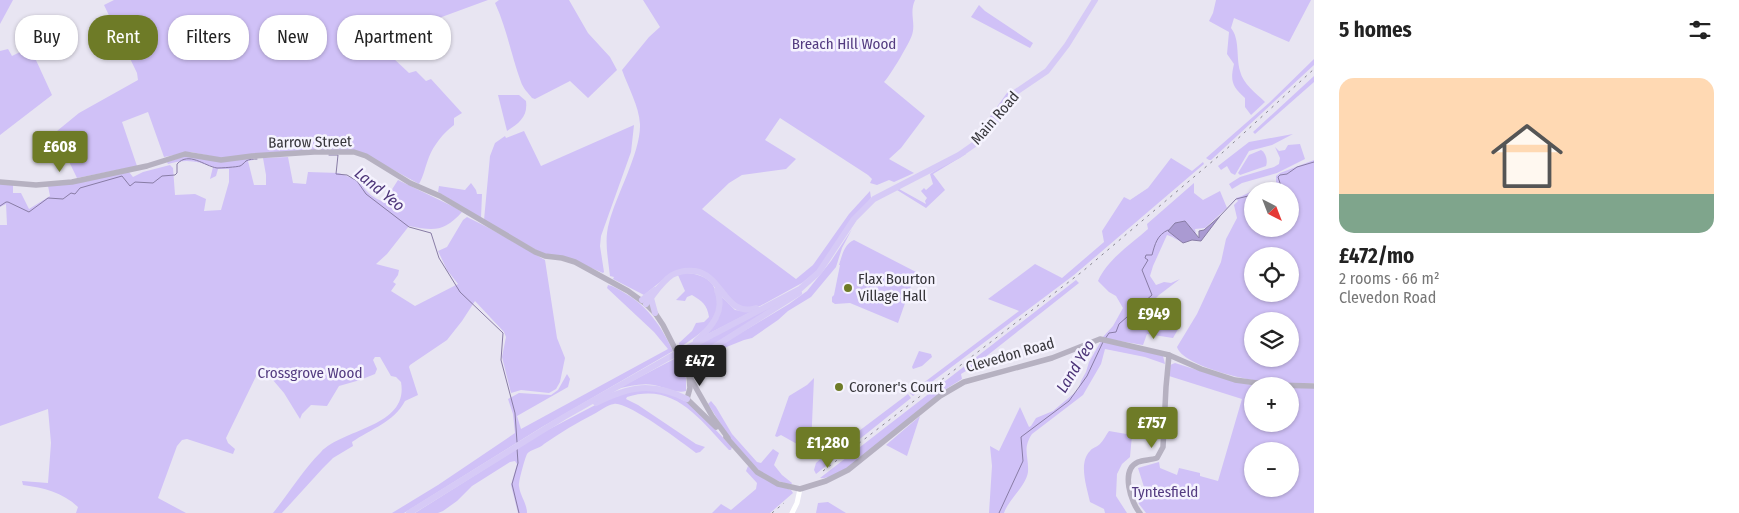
<!DOCTYPE html>
<meta charset="utf-8">
<style>
:root{--surface:#fff;--page:#f2f2f2;--text:#222;--muted:#767676;--line:#e0e0e0;--accent:#6e7b27}
body{margin:0;font-family:"Fira Sans Condensed",sans-serif;background:var(--page);color:var(--text);height:100vh;display:flex;flex-direction:column;font-size:19px;white-space:nowrap}
*{box-sizing:border-box;margin:0}
p{font-size:16px;color:var(--muted)}
.icon{flex:none;width:28px;height:28px;fill:none;stroke:currentColor;stroke-width:2;stroke-linecap:round;stroke-linejoin:round}
.map{position:relative;flex:1;overflow:hidden}
.sheet{display:flex;flex-direction:column;background:var(--surface);width:425px}
.sheet>*{flex:none}
.hud{position:absolute;left:15px;top:15px;width:475px;height:45px;display:flex;gap:10px}
.needle{width:32px;rotate:138deg}
.buttons{position:absolute;left:1244px;top:182px;display:grid;gap:10px}
.buttons a{display:grid;place-items:center;width:55px;height:55px;border-radius:50%;background:var(--surface);box-shadow:0 1px 4px #0004;font-size:25px}
.price{position:absolute;translate:-50% -42px;padding:0 11px;border-radius:5px;background:var(--accent);color:#fff;font-size:16px;line-height:32px;filter:drop-shadow(0 1px 2px #0008)}
.price::after{content:'';position:absolute;left:50%;top:30px;width:15px;height:11px;margin-left:-8px;background:inherit;clip-path:polygon(0 0,100% 0,50% 100%)}
.price.on{background:#222;color:#fff}
ul{padding:0;list-style:none}
li{display:grid;align-content:center;gap:10px;height:265px;padding:0 25px}
li+li{border-top:1px solid var(--line)}
li span{display:grid;place-items:center;height:155px;border-radius:15px;color:#555}
li>.icon{margin-inline-start:auto}
span .icon{width:90px;height:90px;fill:#fffc;stroke-width:1}
li b{font-size:21px}
h2{display:flex;justify-content:space-between;align-items:center;height:60px;padding:0 25px;font-size:21px}
.pill{padding:0 18px;border-radius:20px;background:var(--surface);box-shadow:0 1px 4px #0004;font-size:18px;line-height:45px}
.pill.on{background:var(--accent);color:#fff}
main{display:flex;flex:1;min-height:0}
.map>svg:first-child{display:block}
</style>
<main>
<div class="map">
<svg width="1314" height="513" viewBox="0 0 1314 513">
<rect width="100%" height="100%" fill="#e8e5f2"/>
<g fill="#d0c1f7" fill-rule="evenodd">
<polygon points="0,0 13,0 0,24"/>
<path d="M114 0H488L390 36 396 52 392 57 409 73 416 71 426 81 431 79 462 113 454 118V125C444 132 433 146 429 157 425 167 424 175 419 184L361 152 221 158 191 152 164 157 148 112 122 122 137 166 77 178 59 141 57 131 79 113 138 80 137 73 104 5Z"/>
<path d="M499 0H569L588 33 610 57 617 70 588 98 570 81 535 99 532 98C528 93 523 88 521 82 511 55 507 29 495 3Z"/>
<path d="M643 0H915C909 13 916 23 912 35 910 42 890 76 884 82L925 116 901 148 889 159 914 173 894 182 889 180 877 185 870 183 872 179 868 175 780 118 765 140 796 159 786 169 742 175 729 183 702 209 796 279 813 265 849 214 870 191 871 198 818 270 802 283 760 306 753 308 741 309 699 269 665 278 644 295 613 279 614 277 610 276C608 258 604 240 609 223 616 195 641 152 640 124 639 106 628 87 622 70L649 37 660 27Z"/>
<path d="M1216 0H1311L1289 42 1234 18 1231 28C1240 39 1236 57 1240 71 1243 84 1256 93 1265 102L1251 115 1245 107V98C1232 86 1230 81 1234 64L1227 54 1229 32 1209 21 1213 13Z"/>
<polygon points="979,5 985,11 1033,43 1030,48 971,17"/>
<polygon points="30,47 52,95 0,135 0,51 8,49 12,56"/>
<polygon points="1314,59 1314,65 1211,160 1209,160 1206,158 1270,102"/>
<polygon points="1314,76 1314,82 1255,134 1253,132"/>
<polygon points="1009,90 1013,92 986,131 982,128"/>
<path d="M498 95H519L526 101C528 117 519 123 507 131Z"/>
<polygon points="634,125 631,152 601,236 600,246 604,272 603,273 570,259 545,255 484,220 490,156 495,143 505,136 506,138 524,131 541,166"/>
<polygon points="1293,134 1272,145 1249,151 1235,175 1231,173 1227,166 1221,170 1218,166 1249,142"/>
<polygon points="1300,144 1305,159 1277,173 1242,183 1232,189 1229,184 1240,177 1274,167 1279,164 1280,158 1275,147 1279,151 1285,150 1288,145"/>
<path d="M1261 150C1266 153 1268 161 1266 166L1240 175 1238 173 1249 155Z"/>
<polygon points="965,152 966,154 933,174 945,190 926,208 897,190 899,189 926,204 925,201 927,198 921,191 924,188 926,190 933,184 930,174"/>
<path d="M186 156 253 158V160L248 161 254 185H266V175L263 158 288 157 293 183 306 184 308 172 339 173 364 183 362 185C368 194 374 198 384 202L398 180 454 207 462 212C444 232 434 231 409 226L387 254 376 264 399 270 398 275 393 282 396 284 391 291 415 306 458 284 447 270 438 251 447 247 463 220 467 217 489 228 545 260 557 338 565 358 560 382 556 389 549 393 521 390 511 393 502 357 506 337 504 332 475 301 462 321 447 340 410 365 409 367 418 395 405 401C394 422 371 429 352 442L353 446 333 458 323 468 282 513H273C289 493 303 470 321 452 344 428 409 427 401 382L396 377 391 376 380 357H375L373 360 377 369 375 374 360 380 339 386 327 406 311 405 302 414 300 419 284 393 261 366 226 438 228 443 235 449 233 454 187 439 182 440 177 446 158 498 186 513H76L78 507C62 492 44 488 23 485L22 481 48 483 51 443 48 409 0 426V225H7L6 204 0 207V183L13 185V193H21L29 209 50 196 48 186 129 172 133 177 143 172 170 165 173 168 175 195 195 194 206 199 204 211 221 210 229 182V169H218L216 176 210 179 213 167C197 160 184 159 168 164L167 162Z"/>
<polygon points="1171,158 1192,171 1203,162 1204,164 1074,275 913,396 910,393 1019,311 988,299 1035,264 1062,278 1104,242 1102,231 1124,197 1130,200 1148,188"/>
<path d="M1314 160V383C1299 383 1283 384 1268 382 1248 381 1183 366 1177 347L1197 314 1221 262 1226 239 1237 218 1234 205 1238 201 1236 198C1254 193 1258 182 1276 185V176L1280 173ZM1252 191H1290V229H1252ZM1252 256H1290V294H1252ZM1252 321H1290V359H1252Z"/>
<polygon points="471,183 476,190 477,194 482,194 481,218 438,192 439,186 465,190"/>
<path d="M1194 183V193L1203 200 1220 191 1227 208 1205 228 1195 229 1196 234 1185 221 1175 223 1168 231 1182 242 1188 243C1179 243 1175 237 1167 235L1153 266 1150 276 1156 285 1164 282 1171 283 1180 279 1159 295 1150 304 1181 324 1173 338 1147 334 1143 345 1102 338 1113 326 1123 308 1116 296 1109 292 1098 281C1107 260 1131 244 1148 229L1147 224Z"/>
<polygon points="852,229 842,248 836,267 811,297 788,311 778,320 752,338 744,340 719,350 712,350 789,304 807,291 831,261"/>
<path d="M854 240 916 272 898 323 850 303 835 304 832 302V297L834 295 840 265H839C842 256 844 244 854 240Z"/>
<path d="M685 273C705 274 718 282 717 304 717 307 717 312 716 315 708 329 693 339 680 347L679 343 692 331 696 323 704 322 709 317C707 304 702 301 692 295L687 297 685 301 676 300 685 291 678 275Z"/>
<path d="M1076 280 1079 283 974 366 961 374 962 379C956 383 948 387 942 392 920 409 844 482 820 478Z"/>
<path d="M608 285C613 286 618 289 623 292 648 306 661 326 673 351L542 427 404 513H392L438 485 515 433 513 414 508 399 519 393 551 395 558 390 567 374 570 379 568 387 517 416 521 429 668 349 654 332 607 288Z"/>
<polygon points="722,297 735,310 751,312 706,335"/>
<polygon points="789,297 687,361 685,361 681,354"/>
<path d="M1101 341 1163 356 1165 364 1145 357 1105 349 1101 364 1083 395 1032 434C1022 449 1029 456 1028 472 1026 486 1008 500 1004 513H989L992 466 990 446 999 451 1020 407 1029 427 1031 426 1036 418 1053 411 1078 390 1081 381 1086 372 1089 362Z"/>
<polygon points="919,351 931,354 932,357 922,366 913,369 912,367"/>
<path d="M676 358 686 378V391C677 394 664 387 654 385 642 383 629 386 617 389Z"/>
<path d="M1175 363 1229 380 1256 386H1252V424H1290V388H1314V513H1146L1139 504 1135 494 1144 487 1138 468 1159 462 1160 468 1177 475 1179 468 1200 473V476L1218 481 1242 399 1169 376 1170 365ZM1252 451H1290V489H1252Z"/>
<polygon points="814,378 811,446 804,445 803,436 801,436 797,444 781,435 777,437 775,436 789,396 807,385"/>
<path d="M646 389 666 392 691 404 732 447 731 450H729C699 419 675 382 627 397L626 399 638 405 696 444 705 447 700 452 696 453C683 443 627 401 614 404 607 405 600 411 594 414 576 423 560 433 544 444 539 449 531 449 527 454 525 458 518 483 519 486 520 496 527 503 527 513H518L511 485 517 464 515 461 510 462 472 486 457 501 443 511 438 513H415L542 433 601 402 626 392Z"/>
<polygon points="908,394 911,398 816,474 814,470 816,463 834,447 855,434"/>
<path d="M711 401 716 407 732 434 757 462 761 463 773 449 779 453 774 465 782 475 792 483 791 485C782 482 774 480 766 475 742 460 723 427 708 404Z"/>
<polygon points="920,416 907,456 886,445"/>
<path d="M1109 431 1132 435 1130 457 1122 464 1117 474 1116 496 1127 513H1105L1104 509 1090 502C1087 488 1078 463 1090 451 1092 448 1097 447 1100 444 1103 441 1106 435 1109 431Z"/>
<path d="M748 466C761 478 774 484 791 490L793 493 770 513H712L721 504 731 510 756 489 757 483 746 471Z"/>
<polygon points="828,502 846,513 847,513 816,513 818,503"/>
</g>
<polygon fill="#aa9ad2" stroke="#887ca5" points="1220,216 1201,241 1192,240 1183,243 1168,231 1175,223 1185,221 1199,238 1199,231 1204,230"/>
<g fill="none" stroke-linecap="round" stroke-linejoin="round">
<g stroke="#887ca5" stroke-width="1">
<polyline points="329,155 338,155 336,174 347,175 357,181 366,194 409,227 431,233 439,258 460,292 503,333 501,360 515,413 517,442"/>
<polyline points="1255,191 1262,186 1278,190 1281,186 1278,177 1280,175 1287,174 1297,167 1314,162"/>
<path d="M0 206 6 202H8L29 212 48 198 63 199 71 193 75 194 80 188 122 176 130 186 135 182 153 183 162 176 175 175 177 173V164C189 151 204 166 217 168 221 168 237 167 240 166 241 166 245 162 246 161 249 159 254 159 257 159"/>
<polyline points="1220,216 1236,199 1248,196 1252,192"/>
<path d="M1105 339 1109 333 1116 332 1119 324 1152 295 1142 270 1148 260 1145 258 1146 255H1152C1155 244 1157 235 1168 230"/>
<polyline points="517,448 518,463 512,484 519,513"/>
<polyline points="999,513 1023,461 1021,437 1069,401 1087,376 1103,342"/>
</g>
<polyline stroke="#fff" stroke-width="5" points="792,513 797,503 800,489"/>
<g stroke="#b6b1c1" stroke-width="5.5">
<polyline points="0,182 36,185 72,182 147,166 185,154 221,160 252,156 314,152 354,152 366,156 410,183 440,196 535,252 545,256 562,258 575,262 628,291 646,304 655,313 663,325 688,374 712,416 728,438"/>
<polyline points="689,376 690,388 687,399 716,427"/>
<polyline points="726,437 757,472 778,484 800,489 826,481 848,470 940,396 964,382 1052,358 1100,339 1169,355 1201,369 1235,380 1272,385 1314,386"/>
<path d="M1140 513C1131 503 1120 470 1138 462 1143 460 1151 460 1157 458L1163 447 1166 387 1169 355"/>
</g>
<g stroke="#d6caf6" stroke-width="6">
<polyline points="651,298 655,313"/>
<polyline points="642,300 655,290"/>
<path d="M646 304C654 295 661 282 672 275 679 271 687 270 695 271 723 275 725 318 756 308"/>
<path d="M696 341C711 328 726 311 717 290"/>
<polyline points="684,366 799,293"/>
<path d="M596 403C630 386 652 382 687 399"/>
<polyline points="409,513 564,417 668,358 800,289 819,272 854,219 874,199 959,155 979,141 990,129 1016,92 1047,71 1067,45 1095,0"/>
</g>
<g stroke="#87858e" stroke-width="1" stroke-dasharray="2.5 5" stroke-linecap="butt">
<polyline points="823,471 1083,271 1221,154 1314,69"/>
<polyline points="772,513 784,503"/>
</g>
</g>
<g fill="#6e7b27" stroke="#f5f3fe" stroke-width="2">
<circle cx="848" cy="288" r="5"/>
<circle cx="839" cy="387" r="5"/>
</g>
<g text-anchor="middle" stroke-width="5" stroke-linejoin="round" paint-order="stroke">
<g font-size="15" fill="#533b80" stroke="#f5f3fe">
<text x="844" y="49">Breach Hill Wood</text>
<text x="310" y="378">Crossgrove Wood</text>
<text x="1165" y="497">Tyntesfield</text>
</g>
<g font-size="15" fill="#37363b" stroke="#f5f3fe">
<text transform="translate(995 118) rotate(-49)" y="5">Main Road</text>
<text transform="translate(310 142) rotate(-1)" y="5">Barrow Street</text>
<text transform="translate(1010 355) rotate(-16)" y="5">Clevedon Road</text>
</g>
<g font-size="15" fill="#37363b" stroke="#f5f3fe" text-anchor="start">
<text x="858" y="284">Flax Bourton<tspan x="858" dy="17">Village Hall</tspan></text>
<text x="849" y="392">Coroner's Court</text>
</g>
<g font-size="16" font-style="italic" fill="#4c3478" stroke="#f5f3fe">
<text transform="translate(380 189) rotate(39)" y="6">Land Yeo</text>
<text transform="translate(1075 366) rotate(-59)" y="6">Land Yeo</text>
</g>
</g>
</svg>
<div class="buttons">
<a><svg class="needle" viewBox="-14 -14 28 28"><path d="M0-13l5 13h-10z" fill="#e53935"/><path d="M0 13l5-13h-10z" fill="#767676"/></svg></a>
<a><svg class="icon" aria-label="locate" viewBox="0 0 24 24"><circle cx="12" cy="12" r="6"/><path d="M12 2v4M12 18v4M2 12h4M18 12h4"/></svg></a>
<a><svg class="icon" aria-label="layers" viewBox="0 0 24 24"><path d="M12 4l9 5-9 5-9-5zM3 14l9 5 9-5"/></svg></a>
<a>+</a>
<a>−</a>
</div>
<b class="price" style="left:60px;top:173px">£608</b>
<b class="price" style="left:1154px;top:340px">£949</b>
<b class="price on" style="left:700px;top:387px">£472</b>
<b class="price" style="left:1152px;top:449px">£757</b>
<b class="price" style="left:828px;top:469px">£1,280</b>
<div class="hud">
<a class="pill">Buy</a>
<a class="pill on">Rent</a>
<a class="pill">Filters</a>
<a class="pill">New</a>
<a class="pill">Apartment</a>
</div>
</div>
<section class="sheet">
<h2>5 homes<svg class="icon" aria-label="filters" viewBox="0 0 24 24"><path d="M4 7h16M4 17h16"/><circle cx="9" cy="7" r="2"/><circle cx="15" cy="17" r="2"/></svg></h2>
<ul>
<li><span style="background:linear-gradient(#ffd9b3 75%,#7fa58c 0)"><svg class="icon" aria-label="home" viewBox="0 0 24 24"><path d="M3 11l9-7 9 7M6 9v11h12V9"/></svg></span><div><b>£472/mo</b><p>2 rooms · 66 m²</p><p>Clevedon Road</p></div></li>
</ul>
</section>
</main>
